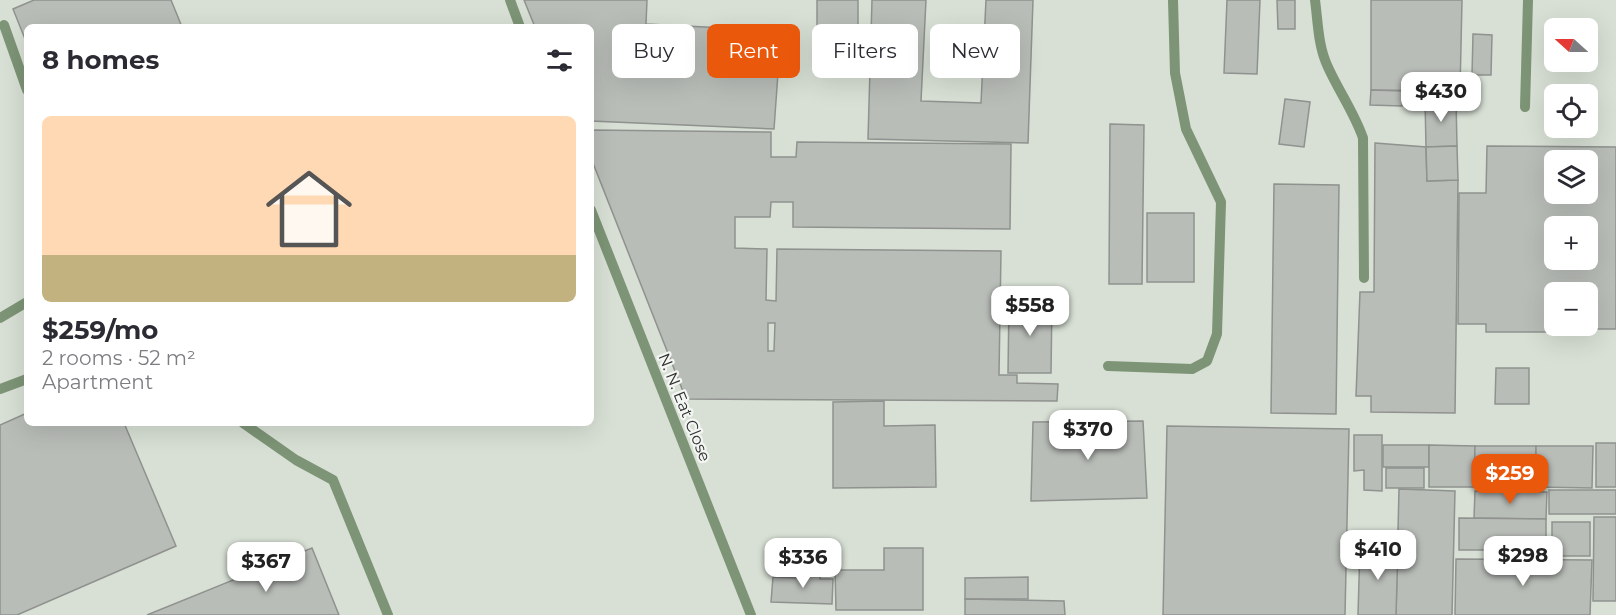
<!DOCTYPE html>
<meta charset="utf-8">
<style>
:root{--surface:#fff;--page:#f7f7f7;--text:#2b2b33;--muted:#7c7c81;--line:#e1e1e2;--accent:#ea580c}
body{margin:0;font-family:Montserrat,sans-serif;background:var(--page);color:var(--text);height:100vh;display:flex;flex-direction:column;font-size:22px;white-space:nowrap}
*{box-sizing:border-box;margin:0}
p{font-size:20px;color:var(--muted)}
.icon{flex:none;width:33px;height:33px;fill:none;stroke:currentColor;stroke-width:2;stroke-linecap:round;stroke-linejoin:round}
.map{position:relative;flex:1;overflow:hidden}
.panel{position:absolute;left:24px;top:24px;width:570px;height:402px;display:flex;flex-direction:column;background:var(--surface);border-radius:9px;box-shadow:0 6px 24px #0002}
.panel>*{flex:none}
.hud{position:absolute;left:612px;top:24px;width:570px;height:54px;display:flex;gap:12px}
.needle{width:39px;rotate:291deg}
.controls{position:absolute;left:1544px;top:18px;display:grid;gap:12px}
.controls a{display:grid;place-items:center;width:54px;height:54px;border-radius:9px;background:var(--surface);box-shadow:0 6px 24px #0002;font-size:30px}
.price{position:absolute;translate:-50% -51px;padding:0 14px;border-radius:12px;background:#fff;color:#222;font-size:20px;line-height:39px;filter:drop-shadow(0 2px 3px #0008)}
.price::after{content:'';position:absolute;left:50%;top:36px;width:18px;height:14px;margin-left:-9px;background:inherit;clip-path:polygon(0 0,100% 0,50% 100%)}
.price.on{background:var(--accent);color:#fff}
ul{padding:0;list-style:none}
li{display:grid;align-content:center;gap:12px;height:318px;padding:0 18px}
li+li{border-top:2px solid var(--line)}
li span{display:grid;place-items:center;height:186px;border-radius:9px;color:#555}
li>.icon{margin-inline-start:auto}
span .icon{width:108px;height:108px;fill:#fffc;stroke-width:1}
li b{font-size:26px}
h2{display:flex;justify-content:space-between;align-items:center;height:72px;padding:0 18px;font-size:26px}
.chip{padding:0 21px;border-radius:9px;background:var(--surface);box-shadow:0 6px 24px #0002;font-size:21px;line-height:54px}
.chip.on{background:var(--accent);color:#fff}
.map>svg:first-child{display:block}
</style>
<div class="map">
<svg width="1616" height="615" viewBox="0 0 1616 615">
<rect width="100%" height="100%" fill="#e5e9e4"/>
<path fill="#d8e0d5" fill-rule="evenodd" d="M0 0H1616V615H0ZM27 27H591V423H27ZM1554 28H1587V62H1554ZM1554 94H1587V128H1554ZM1554 160H1587V194H1554ZM1554 226H1587V260H1554ZM1554 292H1587V326H1554Z"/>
<g fill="#b9bdb8" stroke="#8f928e" stroke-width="1.5" fill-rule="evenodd">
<polygon points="34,0 171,0 182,27 27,27 27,44 13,9"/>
<polygon points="524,0 647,0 646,24 781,31 774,129 591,121 591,27 535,27"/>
<rect x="817" y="0" width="41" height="57"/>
<polygon points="872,0 926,0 921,101 981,103 986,0 1033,0 1028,143 868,139"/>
<polygon points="1227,0 1260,0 1257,74 1224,73"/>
<polygon points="1277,0 1295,0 1295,29 1278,29"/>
<polygon points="1371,0 1462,0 1460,91 1371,90"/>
<polygon points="1473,34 1492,35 1491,75 1472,75"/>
<polygon points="1371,90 1403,91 1402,106 1370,105"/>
<polygon points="1285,99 1310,102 1304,147 1279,144"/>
<polygon points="1425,100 1456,100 1457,146 1426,147"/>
<polygon points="1110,124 1144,125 1142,284 1109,284"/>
<path d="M591 130 771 132V157H796L797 142 1011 144 1010 229 793 227V202H771L770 217H735V248L767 249 766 300 776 301 777 249 1001 251 999 375H1017V383L1058 384 1057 401 686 399 591 158ZM768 323H775L774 351H768Z"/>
<polygon points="1375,143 1426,147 1427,181 1458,180 1455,413 1371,412 1371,396 1356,396 1360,292 1374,292"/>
<polygon points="1457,146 1458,180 1427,181 1426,147"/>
<path d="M1487 146 1616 147V329H1591V332H1486V324H1458L1459 193H1486ZM1554 160H1587V194H1554ZM1554 226H1587V260H1554ZM1554 292H1587V326H1554Z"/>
<polygon points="1274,184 1339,185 1336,414 1271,413"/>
<rect x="1147" y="213" width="47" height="69"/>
<polygon points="1009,301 1052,302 1051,373 1008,373"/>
<polygon points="1496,368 1529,368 1529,404 1495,404"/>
<polygon points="884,401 884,426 935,425 936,487 833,488 833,402"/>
<polygon points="27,413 27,423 124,423 176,546 17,615 0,615 0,425"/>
<polygon points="1143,421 1147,498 1031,501 1033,422"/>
<polygon points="1167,426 1349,429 1345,615 1163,615"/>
<polygon points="1354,435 1382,435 1382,491 1364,490 1364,470 1354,471"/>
<rect x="1596" y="443" width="20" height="44"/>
<rect x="1383" y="445" width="46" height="22"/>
<polygon points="1429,445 1475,446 1474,487 1429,487"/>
<polygon points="1475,446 1536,446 1536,487 1474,487"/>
<polygon points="1536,446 1593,446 1592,488 1536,487"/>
<rect x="1386" y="468" width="38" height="20"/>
<polygon points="1399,489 1455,491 1452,615 1396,615"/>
<rect x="1549" y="490" width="67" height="24"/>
<polygon points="1475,491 1547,492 1546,519 1474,518"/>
<polygon points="1594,517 1616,517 1616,601 1593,601"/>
<polygon points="1459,518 1546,519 1546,550 1459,550"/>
<rect x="1552" y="522" width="38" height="34"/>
<polygon points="1360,546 1398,547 1396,615 1358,615"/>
<polygon points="312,548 339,615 147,615"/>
<polygon points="884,548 923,548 923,610 836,610 835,570 884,570"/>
<polygon points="1456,559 1592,560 1590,615 1455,615"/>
<polygon points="799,569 821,569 820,579 833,579 832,604 771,602 773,577 797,578"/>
<polygon points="1028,577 1028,599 965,599 965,578"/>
<polygon points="965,599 1064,601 1065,615 965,615"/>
</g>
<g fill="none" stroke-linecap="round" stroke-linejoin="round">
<g stroke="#7d9476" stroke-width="10">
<polyline points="510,0 520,27"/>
<path d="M1315 0C1318 22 1318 45 1327 65 1338 90 1354 112 1363 138L1364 278"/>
<polyline points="4,25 27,90"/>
<polyline points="1525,107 1528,0"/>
<polyline points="591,210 751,615"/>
<polyline points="0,318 27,302"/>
<polyline points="1108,366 1192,369 1207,361 1217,334 1221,202 1186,129 1175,73 1173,0"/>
<polyline points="0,389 27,379"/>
<polyline points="243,423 296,460 333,480 388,615"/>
</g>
</g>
<g text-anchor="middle" stroke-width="4.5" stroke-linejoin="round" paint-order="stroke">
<g font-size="16" fill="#2d2e2d" stroke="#f3f6f2">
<text transform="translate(685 407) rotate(68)" y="6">N. N. Eat Close</text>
</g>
</g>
</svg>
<div class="controls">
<a><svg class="needle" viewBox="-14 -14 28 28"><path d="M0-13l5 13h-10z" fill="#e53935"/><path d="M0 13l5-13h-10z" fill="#7c7c81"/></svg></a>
<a><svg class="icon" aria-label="locate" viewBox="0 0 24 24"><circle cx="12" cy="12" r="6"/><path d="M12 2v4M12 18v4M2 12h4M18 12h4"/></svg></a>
<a><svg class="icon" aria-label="layers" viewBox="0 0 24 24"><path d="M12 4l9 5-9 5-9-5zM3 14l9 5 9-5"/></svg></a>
<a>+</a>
<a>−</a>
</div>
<b class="price" style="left:1441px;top:123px">$430</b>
<b class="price" style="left:1030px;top:337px">$558</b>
<b class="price" style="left:1088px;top:461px">$370</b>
<b class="price on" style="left:1510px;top:505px">$259</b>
<b class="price" style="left:1378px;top:581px">$410</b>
<b class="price" style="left:1523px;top:587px">$298</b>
<b class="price" style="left:803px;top:589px">$336</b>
<b class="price" style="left:266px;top:593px">$367</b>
<div class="hud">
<a class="chip">Buy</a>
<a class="chip on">Rent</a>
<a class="chip">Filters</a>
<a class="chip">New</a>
</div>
<section class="panel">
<h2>8 homes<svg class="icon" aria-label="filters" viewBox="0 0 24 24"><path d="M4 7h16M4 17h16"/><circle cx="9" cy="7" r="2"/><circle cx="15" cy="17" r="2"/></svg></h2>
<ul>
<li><span style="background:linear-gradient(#ffd9b3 75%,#c2b280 0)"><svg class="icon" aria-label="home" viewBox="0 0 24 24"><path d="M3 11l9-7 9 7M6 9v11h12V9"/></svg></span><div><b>$259/mo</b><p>2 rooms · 52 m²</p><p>Apartment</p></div></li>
</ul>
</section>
</div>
